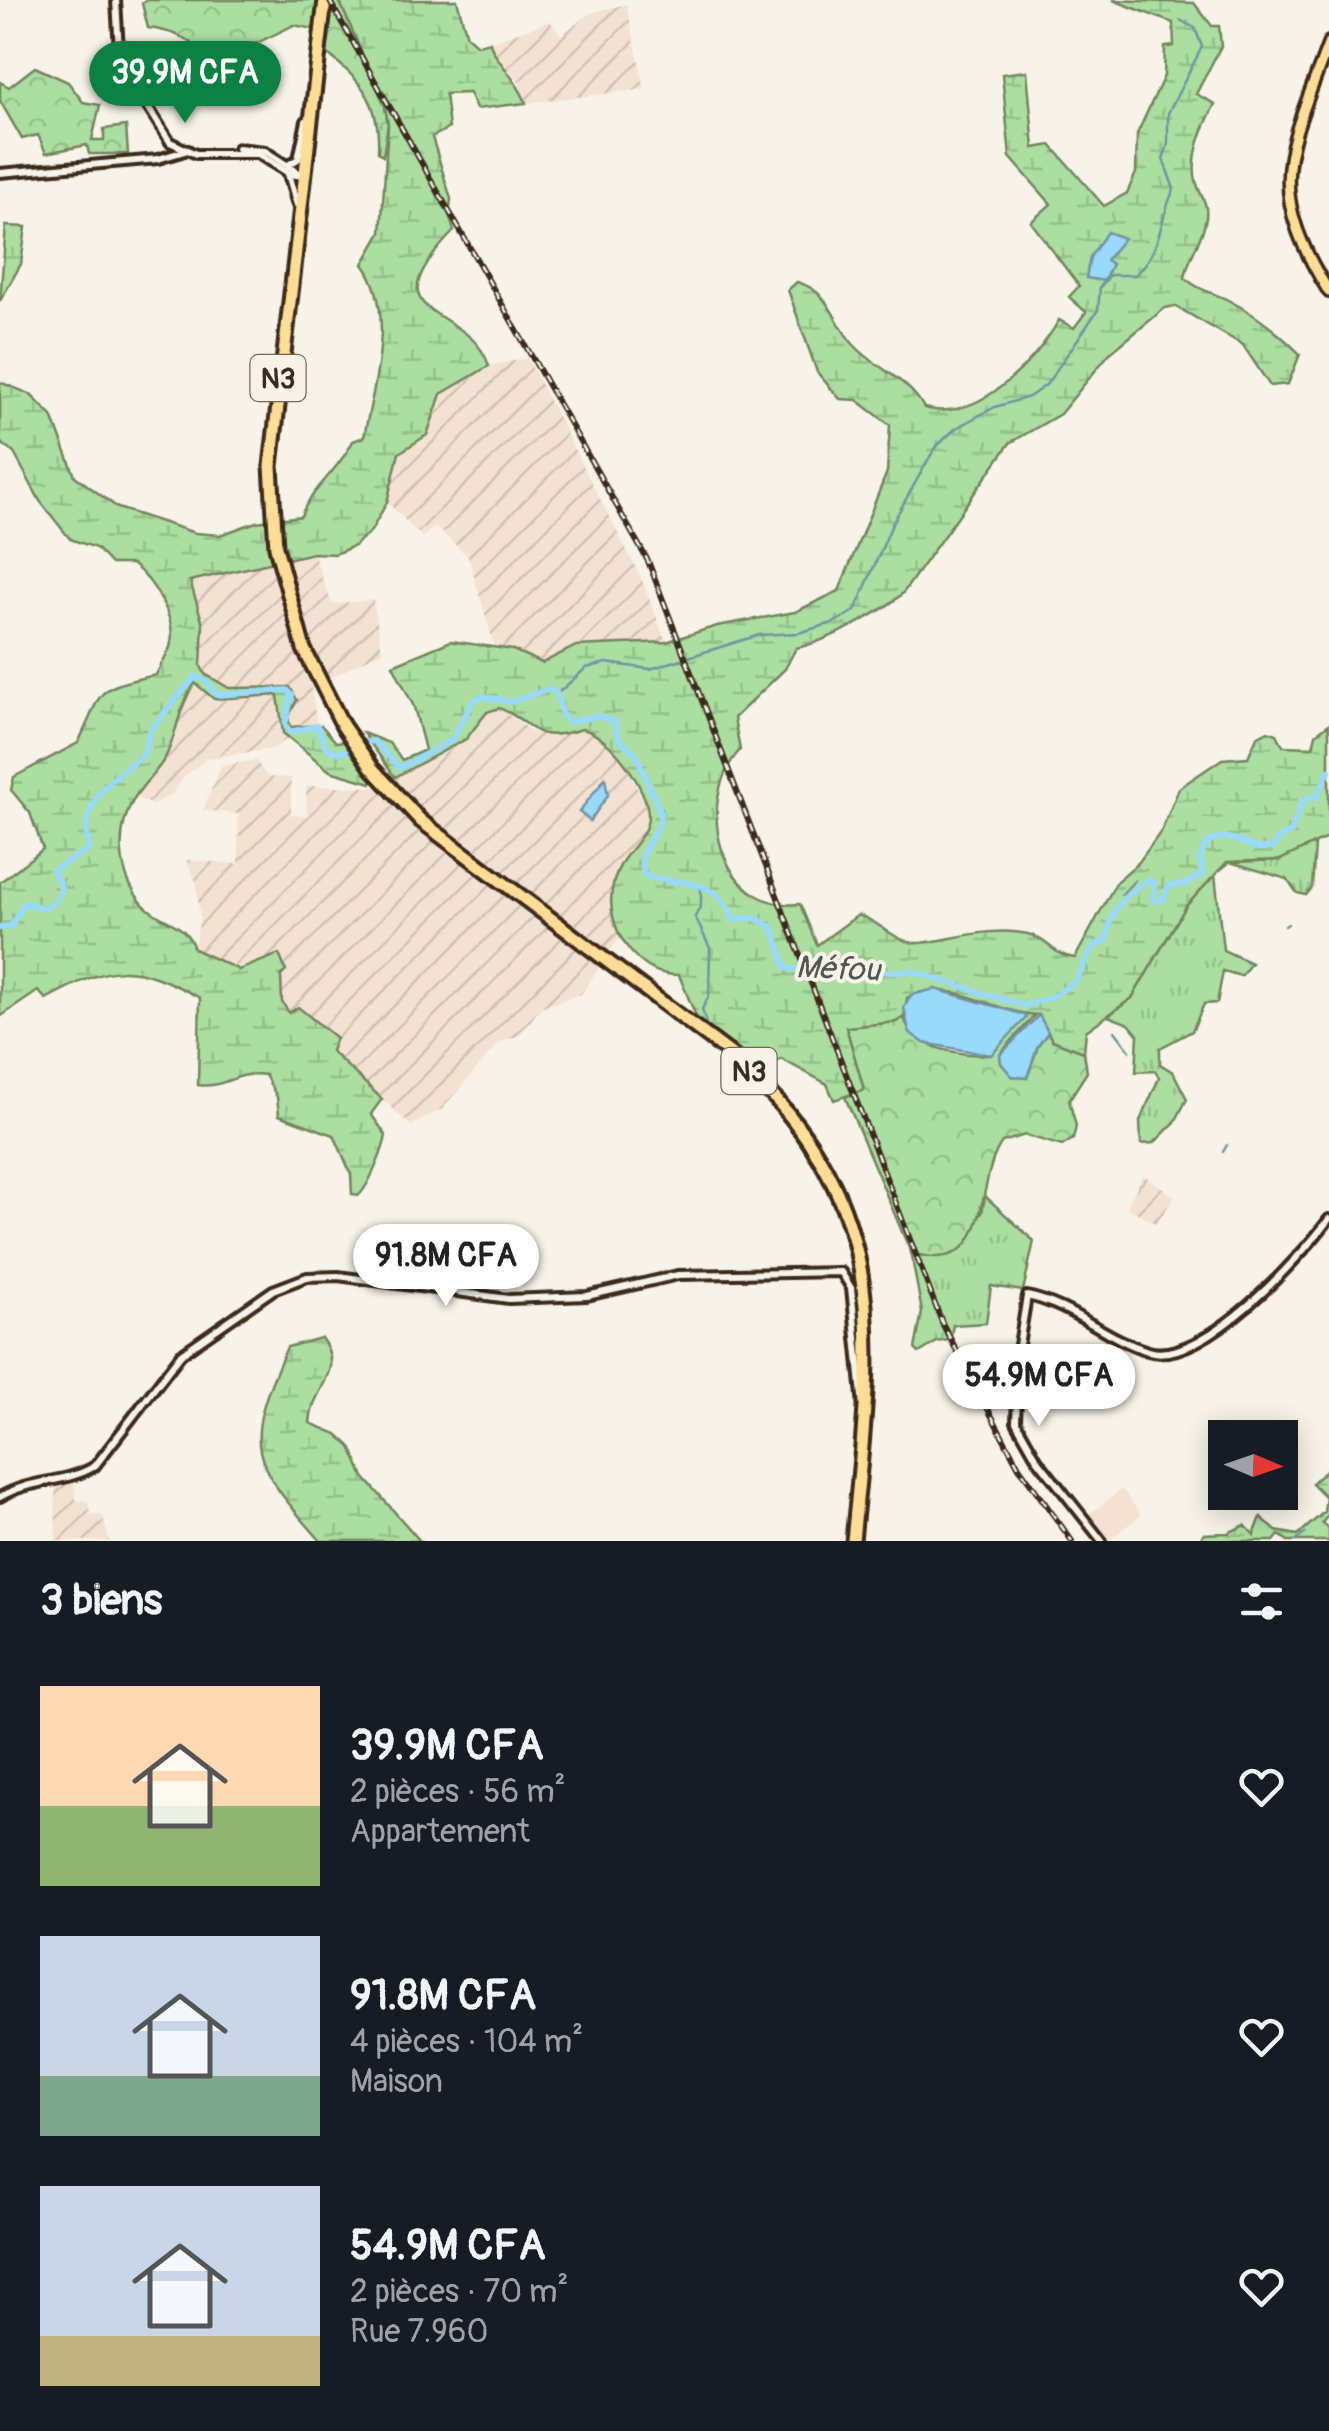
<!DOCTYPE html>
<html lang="fr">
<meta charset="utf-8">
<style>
:root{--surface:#171b24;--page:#242831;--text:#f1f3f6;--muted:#9ea1a6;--accent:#0b8043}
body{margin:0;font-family:Pangolin,sans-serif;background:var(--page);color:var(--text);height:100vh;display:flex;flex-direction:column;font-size:38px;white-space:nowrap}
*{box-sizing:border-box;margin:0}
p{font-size:32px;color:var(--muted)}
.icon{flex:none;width:55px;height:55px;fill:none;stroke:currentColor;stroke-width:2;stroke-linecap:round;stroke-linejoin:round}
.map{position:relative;height:1541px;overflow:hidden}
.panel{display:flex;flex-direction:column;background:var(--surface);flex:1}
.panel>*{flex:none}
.needle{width:65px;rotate:92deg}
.tools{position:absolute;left:1208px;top:1420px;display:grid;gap:20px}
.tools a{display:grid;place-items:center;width:90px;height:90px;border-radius:0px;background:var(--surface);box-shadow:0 5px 25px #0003;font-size:50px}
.price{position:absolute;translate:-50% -85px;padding:0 22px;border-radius:35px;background:#fff;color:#222;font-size:32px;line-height:65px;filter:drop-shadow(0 2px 5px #0008)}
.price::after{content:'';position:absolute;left:50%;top:60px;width:30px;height:22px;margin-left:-15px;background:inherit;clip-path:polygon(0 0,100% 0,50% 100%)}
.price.selected{background:var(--accent);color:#fff}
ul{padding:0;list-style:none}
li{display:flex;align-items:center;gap:30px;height:250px;padding:0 40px}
li span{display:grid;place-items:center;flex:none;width:280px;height:200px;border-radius:0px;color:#555}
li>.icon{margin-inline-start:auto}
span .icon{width:120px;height:120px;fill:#fffc;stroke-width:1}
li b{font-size:42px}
h2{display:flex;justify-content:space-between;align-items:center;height:120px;padding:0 40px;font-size:42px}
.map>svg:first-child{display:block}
</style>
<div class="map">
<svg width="1329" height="1541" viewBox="0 0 1329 1541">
<defs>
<pattern id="industrial-furrows" width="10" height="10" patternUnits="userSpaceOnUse" patternTransform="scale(2.5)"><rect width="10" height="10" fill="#f4e1d2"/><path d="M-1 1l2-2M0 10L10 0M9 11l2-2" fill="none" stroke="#d2c1b4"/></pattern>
<pattern id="grass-tufts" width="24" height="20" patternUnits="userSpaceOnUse" patternTransform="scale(2.5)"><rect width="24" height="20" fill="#abdea0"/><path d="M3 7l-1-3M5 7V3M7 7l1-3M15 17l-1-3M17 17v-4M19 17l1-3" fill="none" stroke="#94bf89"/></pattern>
<pattern id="forest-crowns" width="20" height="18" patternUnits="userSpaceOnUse" patternTransform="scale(2.5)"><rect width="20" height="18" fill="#abdea0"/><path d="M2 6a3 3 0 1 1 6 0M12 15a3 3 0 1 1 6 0" fill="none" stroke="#94bf89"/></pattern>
<pattern id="wetland-marsh" width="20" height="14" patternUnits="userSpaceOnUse" patternTransform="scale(2.5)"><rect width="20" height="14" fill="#abdea0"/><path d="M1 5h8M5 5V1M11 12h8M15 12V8" fill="none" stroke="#94bf89"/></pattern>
</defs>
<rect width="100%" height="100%" fill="#f7f3e8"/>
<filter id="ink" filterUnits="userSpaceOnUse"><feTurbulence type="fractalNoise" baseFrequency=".01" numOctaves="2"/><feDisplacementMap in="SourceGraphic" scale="20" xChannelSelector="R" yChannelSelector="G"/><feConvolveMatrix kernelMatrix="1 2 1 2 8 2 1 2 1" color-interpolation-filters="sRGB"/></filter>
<g filter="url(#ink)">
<polygon fill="#f4e1d2" points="1122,1489 1141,1515 1108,1541 1087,1516"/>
<g fill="url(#industrial-furrows)">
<polygon points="626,4 645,89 526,103 518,80 492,55 490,42 550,21 561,35 591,13"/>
<polygon points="527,358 642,580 666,642 576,646 542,663 513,650 495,648 468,556 435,527 422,537 387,502 399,453 427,435 441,394 489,366"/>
<polygon points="313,553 332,604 373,600 382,651 311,688 317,724 293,729 288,717 297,700 282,686 229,688 205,674 190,580"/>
<polygon points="195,683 229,699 278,695 280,728 289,738 272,749 207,758 185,776 171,795 152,805 135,797 167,755 179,706"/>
<polygon points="499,708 533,733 562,735 582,729 606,740 624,761 649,812 646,829 620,865 609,906 620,937 581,994 541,1007 520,1035 500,1042 442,1109 411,1126 289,1014 282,1002 281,975 266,961 239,970 194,949 200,918 196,881 186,860 239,864 238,814 203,810 221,766 255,760 268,777 291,778 291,815 307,816 306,786 373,787 448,751 466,739 488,712"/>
<polygon points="1143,1175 1175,1196 1156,1224 1127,1207"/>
<polygon points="74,1477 76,1500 88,1501 91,1514 103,1516 109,1541 56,1541 55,1481"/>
</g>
<g fill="url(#grass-tufts)" stroke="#73845f" stroke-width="2.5">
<polygon points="1315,845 1312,888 1306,895 1297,893 1287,879 1230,862 1215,874 1223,950 1251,963 1241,976 1223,971 1217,1003 1204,1004 1192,1031 1160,1048 1160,1064 1173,1072 1187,1099 1175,1122 1154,1143 1141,1144 1140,1121 1159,1078 1155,1071 1136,1072 1138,1035 1129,1024 1108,1016 1132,998 1186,906 1227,862 1280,860 1302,846"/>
<polygon points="985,1196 1034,1241 1023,1291 991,1286 986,1323 953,1325 950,1340 937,1342 919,1353 915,1349 922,1312 911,1253 949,1254 982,1213"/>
</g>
<g fill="url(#forest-crowns)" stroke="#73845f" stroke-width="2.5">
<path d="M147 0H339L385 106 388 124 383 156 378 152C381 94 356 78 315 43L314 29 294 25 255 44 250 94 222 87C205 50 190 33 148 28L142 3Z"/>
<polygon points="35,67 68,82 83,102 100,105 92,140 104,140 104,129 126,126 128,154 89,154 87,145 46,153 38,135 22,139 0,101 0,82 9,87"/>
<path d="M1025 1015H1035L1001 1053V1063L1012 1076 1027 1078 1039 1043 1048 1033 1052 1040 1084 1052 1087 1072 1069 1100 1076 1126 1073 1139 1062 1146 1025 1135 1002 1142C973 1181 996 1278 911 1253L845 1097 864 1090 846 1027 896 1022 904 1017C912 1050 961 1055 991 1055Z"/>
</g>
<g fill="url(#wetland-marsh)" stroke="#73845f" stroke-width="2.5">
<path d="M339 0H457L467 36 477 45 490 42C493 59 518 79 526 103L476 109 469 93 445 94 449 128 432 137 451 199 449 215 454 231C363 325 469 301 489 366L441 394 427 435 399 453 387 502 371 531 354 546 335 554 313 553 190 581 203 624 201 666 205 674 229 688 290 687 297 700 288 717 290 727 321 725 336 742 347 741 374 778 371 783 330 771 283 733 278 695 214 699 195 683C179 706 178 729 167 754 160 770 144 782 135 797 115 829 117 876 144 905 162 924 186 921 194 949L239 970 279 954 286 971 281 976 282 1002 289 1013 298 1007 336 1038 331 1051 382 1099 371 1114 386 1135C384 1149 369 1186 359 1195L352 1194 351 1174 334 1135 279 1115 277 1097 265 1075C238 1070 224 1089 198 1085L200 998C132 961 113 963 46 999L38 991 0 1017V882L43 849 30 813 11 790 14 777 78 743C105 689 90 689 156 675 160 666 167 656 170 647 179 620 152 579 132 564H111L96 548 70 539 40 501 14 453 0 442V382L30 394 52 416 75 476 118 508 195 533 220 535 256 522 301 516C311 489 339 470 353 441L364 437C374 384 397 311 363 264L381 233 388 124 385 106Z"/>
<path d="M1113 0 1194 3 1212 26H1219L1221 46 1196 94 1215 104C1204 126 1190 155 1196 181 1200 197 1208 200 1206 218 1203 240 1188 256 1185 278 1198 290 1212 292 1228 300 1254 313 1279 333 1300 354L1288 384 1270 386 1243 345 1175 306 1165 308 1109 354 1060 414 1010 443 903 593C880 614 826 642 796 648L785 669 734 718 740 750C693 802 719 912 800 904L817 945 858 915C880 921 897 945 921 943 954 939 993 926 1028 934 1048 939 1053 956 1075 958L1117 881 1139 862 1162 830 1179 788 1222 759 1248 757 1257 737 1268 731 1277 734 1283 746 1313 747 1316 734 1329 724V837L1280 860 1227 862 1186 906 1132 998 1086 1031 1084 1052 1052 1040 1039 1015C997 1015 946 974 907 998L904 1017 896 1022 846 1027 864 1090 834 1100 827 1084 781 1059 768 1067 748 1062 700 1026 679 975C659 975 647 969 633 954 609 927 604 893 622 862 631 847 648 834 648 816 649 789 609 734 582 729 529 745 539 724 499 708L487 712 466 739 395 777 363 733 389 743 402 760 425 750 414 707 393 665 451 641 513 650 542 663 576 646 666 642 717 626 795 612 839 591 887 472 890 425 857 400 840 399 817 372 788 290 797 282C832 292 832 322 854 345 876 369 908 378 924 408 978 423 1035 362 1059 320L1074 328 1086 312 1069 297 1079 286 1031 222 1051 204 1010 157 1002 74 1027 71 1034 148 1051 145 1104 206 1127 193 1136 173 1137 134 1164 76 1165 47 1174 46 1173 23Z"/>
<polygon points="6,226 26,227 21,264 0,301"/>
<path d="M321 1338C347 1371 311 1389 310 1423L337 1434 351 1447 364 1477 420 1541H321C250 1461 241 1447 287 1347Z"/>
<polygon points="1329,1468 1329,1514 1322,1523 1329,1529 1329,1541 1288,1541 1279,1535 1274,1541 1200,1541 1203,1534 1228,1533 1245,1525 1254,1535 1261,1517 1276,1531 1298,1535 1324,1512 1326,1497 1312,1483"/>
</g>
<g fill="#99d9fa" stroke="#7393a2" stroke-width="2.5">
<polygon points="1107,232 1124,238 1106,260 1112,264 1104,281 1086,278 1090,257"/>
<polygon points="605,778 608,795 590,821 579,812"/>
<polygon points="935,989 1025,1015 1026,1018 991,1055 924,1043 909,1032 904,1007 911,995"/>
<polygon points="1039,1015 1048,1032 1037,1047 1027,1078 1012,1076 1001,1063 1000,1055"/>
</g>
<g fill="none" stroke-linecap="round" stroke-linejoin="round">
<g stroke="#7393a2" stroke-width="2.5">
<path d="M557 694 586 668 606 663 650 669 759 635 798 633 833 623 855 611 893 522 935 448 956 428 995 407 1029 397 1046 385 1098 310 1100 287 1110 275H1135C1162 252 1159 219 1174 189L1163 159 1168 144V113L1202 47 1195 28 1180 20"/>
<polyline points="701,886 701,905 695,917 710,948 709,996 702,1009 707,1028"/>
<polyline points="1121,895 1135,880"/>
<polyline points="1285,926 1288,924"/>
<polyline points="1115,1031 1130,1051"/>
<polyline points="1223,1152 1227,1145"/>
<polyline points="1329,1480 1329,1490"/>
<polyline points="1295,1541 1306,1533"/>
</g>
<path stroke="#99d9fa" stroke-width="6" d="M0 928 11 926 24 903 44 908 54 903 62 890 53 870 88 850C89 842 86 834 87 826 90 790 121 773 144 754L150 730 196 676 207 682 216 695 287 690 292 695 285 724 290 732 317 726C321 732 322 743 328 748 344 761 358 740 374 741L400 768 452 740 473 701 482 696 511 702 549 689 557 694 562 715 568 722 596 716 614 721 619 739 636 754 660 812V823L642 855 643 873 649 877C690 886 718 878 734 920L753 917 773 928 786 968 801 970 802 962 824 972 869 965 889 972 912 971 1025 1006 1052 997 1075 982 1093 947 1107 940C1109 910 1125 895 1148 880L1155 883 1153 900H1163L1168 886 1186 884 1203 874 1200 860 1206 844C1237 825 1242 855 1274 847L1277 838 1290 833 1303 800 1317 796 1329 771"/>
<g stroke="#3b2a1e" stroke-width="14">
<g id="minor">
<polyline points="116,0 119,50 127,74 170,142 196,154 258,154 290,174 303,176"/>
<polyline points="238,148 265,151 302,175"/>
<polyline points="288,165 298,159 306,121"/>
<polyline points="0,173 158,159 188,150"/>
<polyline points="288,174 297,205"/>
<path d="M0 1497C32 1478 66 1484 95 1466L181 1354 273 1290 307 1277 338 1276 509 1299 587 1296 678 1275 841 1272 851 1288 863 1406"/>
<path d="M1102 1541 1037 1459 1016 1422 1019 1345 1027 1296C1072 1305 1105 1338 1148 1351 1202 1367 1300 1258 1329 1219"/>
</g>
</g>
<g stroke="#3b2a1e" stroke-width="16">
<path id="major" d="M1329 42C1289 151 1262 185 1329 292"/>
</g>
<g stroke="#3b2a1e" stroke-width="19">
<path id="highway" d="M325 0 271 466 276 547 304 649 343 726 372 768 421 821 732 1055C898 1204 872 1341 853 1541"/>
</g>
<use href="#minor" stroke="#f7f3e8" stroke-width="6"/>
<use href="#major" stroke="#ffdd96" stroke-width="9"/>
<use href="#highway" stroke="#ffdd96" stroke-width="11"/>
<g stroke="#3b2a1e" stroke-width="6">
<polyline id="rail" points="329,0 648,561 943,1325 1019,1467 1072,1541"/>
</g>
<use href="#rail" stroke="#f7f3e8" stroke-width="2.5" stroke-dasharray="8" stroke-linecap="butt"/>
</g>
</g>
<g text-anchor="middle" stroke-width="8" stroke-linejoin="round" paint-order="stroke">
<g fill="#f7f3e8" stroke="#73665b" stroke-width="2.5">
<rect x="250.5" y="355" width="55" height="46" rx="8"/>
<rect x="721.5" y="1048" width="55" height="46" rx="8"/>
</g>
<g font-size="28" font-weight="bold" fill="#3b2a1e">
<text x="278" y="388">N3</text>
<text x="749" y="1081">N3</text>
</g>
<g font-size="32" font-style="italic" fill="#525655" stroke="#f7f3e8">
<text transform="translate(838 968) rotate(2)" y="11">Méfou</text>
</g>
</g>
</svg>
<div class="tools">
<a><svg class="needle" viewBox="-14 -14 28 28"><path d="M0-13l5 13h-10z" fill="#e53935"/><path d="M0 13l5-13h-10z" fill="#9ea1a6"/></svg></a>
</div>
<b class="price selected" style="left:185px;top:126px">39.9M CFA</b>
<b class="price" style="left:446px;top:1309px">91.8M CFA</b>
<b class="price" style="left:1039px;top:1429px">54.9M CFA</b>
</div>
<section class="panel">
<h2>3 biens<svg class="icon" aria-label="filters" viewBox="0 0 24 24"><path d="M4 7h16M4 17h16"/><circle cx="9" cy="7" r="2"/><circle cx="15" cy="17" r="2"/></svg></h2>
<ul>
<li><span style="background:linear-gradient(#ffd9b3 60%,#8fb573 0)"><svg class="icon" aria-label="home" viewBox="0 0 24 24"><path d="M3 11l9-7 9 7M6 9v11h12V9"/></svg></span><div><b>39.9M CFA</b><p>2 pièces · 56 m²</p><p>Appartement</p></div><svg class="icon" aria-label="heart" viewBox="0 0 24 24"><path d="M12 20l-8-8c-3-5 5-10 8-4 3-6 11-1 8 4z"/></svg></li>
<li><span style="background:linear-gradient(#c9d6e8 70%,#7fa58c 0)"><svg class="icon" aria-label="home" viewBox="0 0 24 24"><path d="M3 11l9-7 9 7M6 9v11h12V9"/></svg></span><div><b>91.8M CFA</b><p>4 pièces · 104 m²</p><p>Maison</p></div><svg class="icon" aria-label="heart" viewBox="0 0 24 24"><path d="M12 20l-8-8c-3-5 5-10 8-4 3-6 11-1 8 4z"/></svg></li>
<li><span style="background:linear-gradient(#c9d6e8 75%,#c2b280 0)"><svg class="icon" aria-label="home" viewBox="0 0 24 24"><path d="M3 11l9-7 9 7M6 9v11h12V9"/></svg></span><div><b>54.9M CFA</b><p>2 pièces · 70 m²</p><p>Rue 7.960</p></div><svg class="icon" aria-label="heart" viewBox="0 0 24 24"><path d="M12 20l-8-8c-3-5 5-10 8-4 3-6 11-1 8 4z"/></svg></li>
</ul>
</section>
